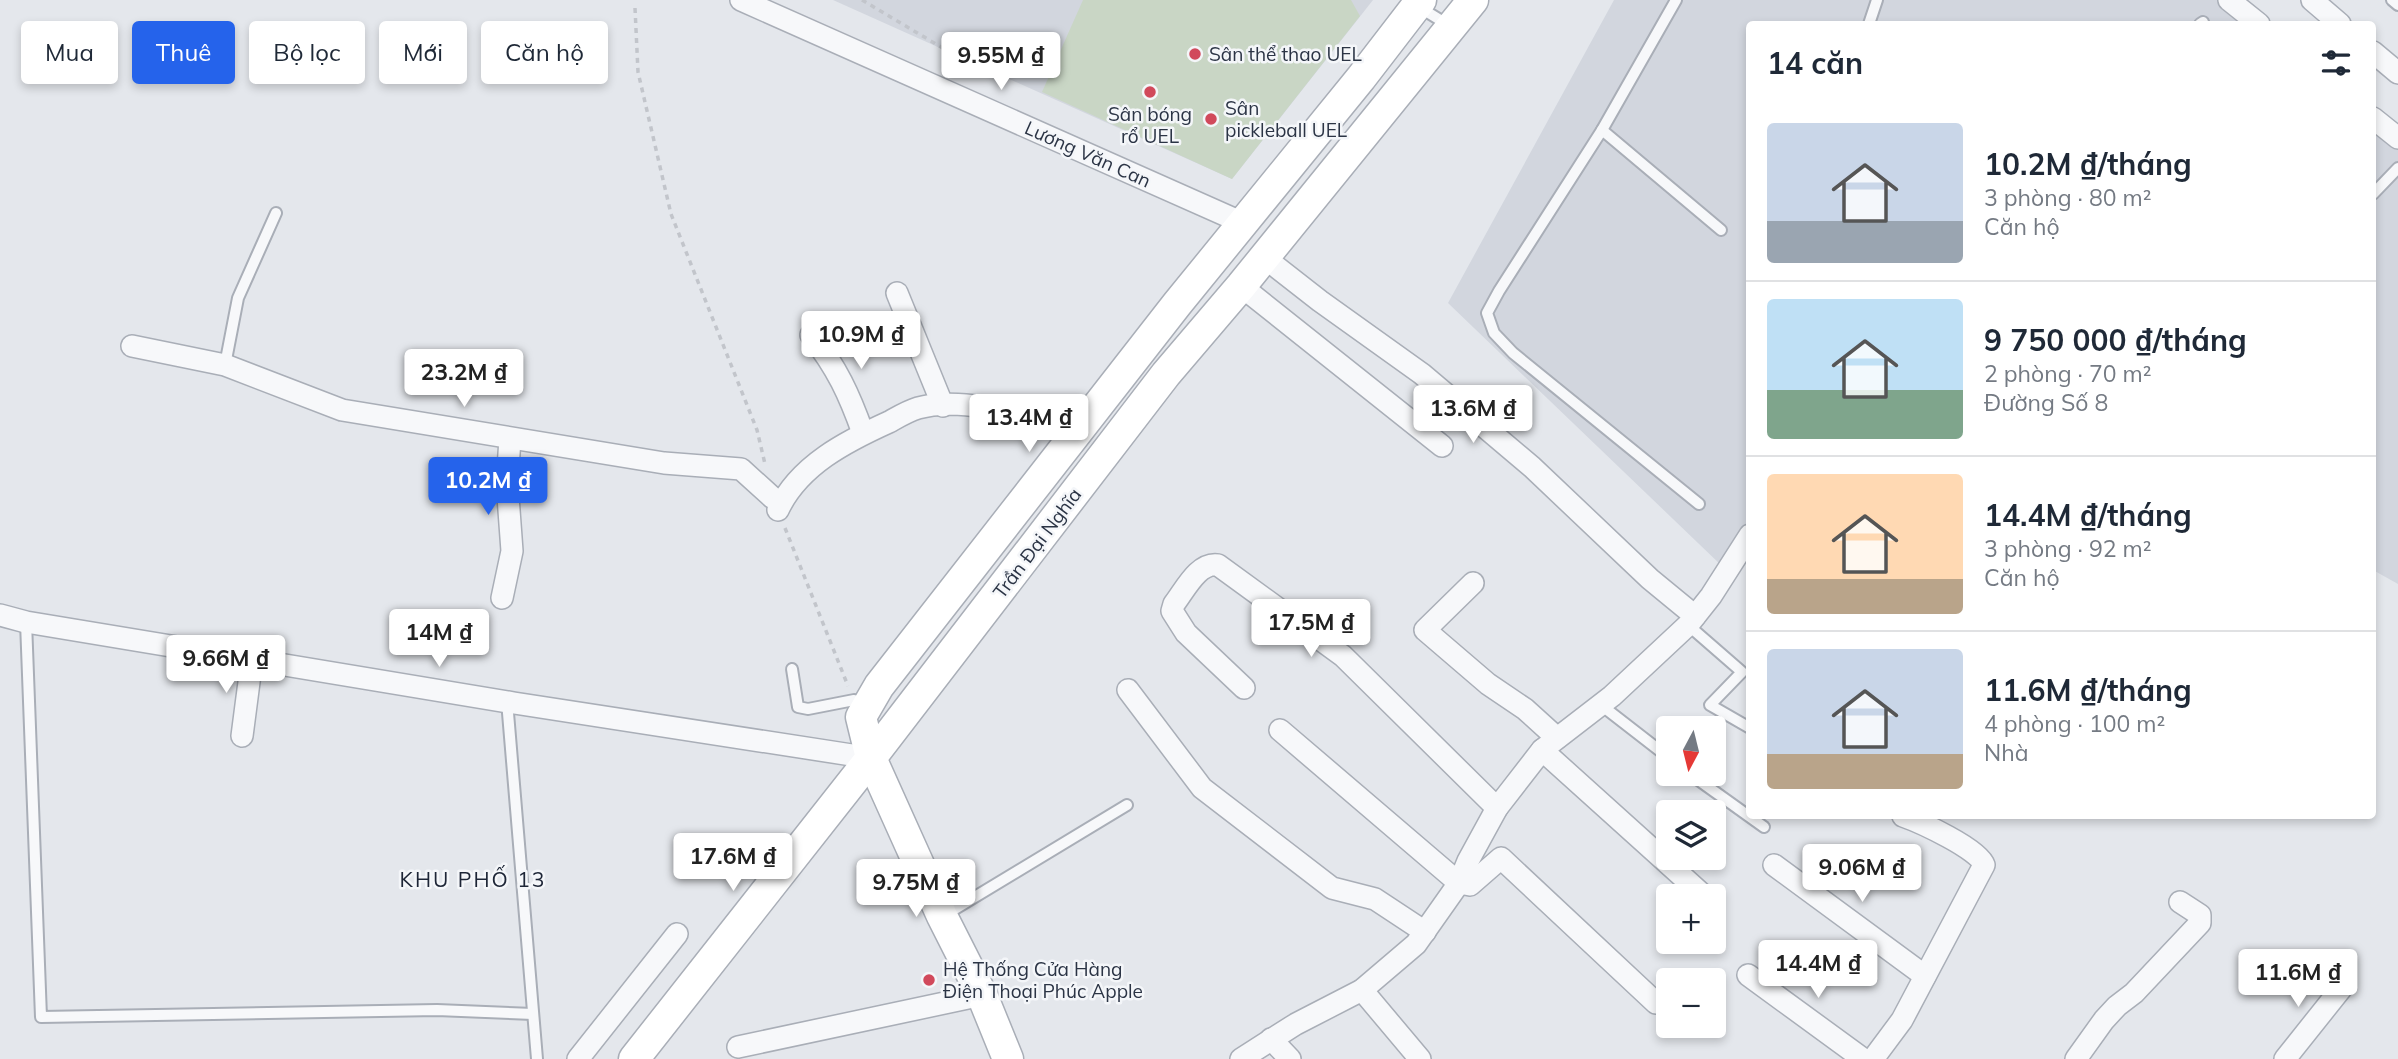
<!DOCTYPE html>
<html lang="vi">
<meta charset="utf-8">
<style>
:root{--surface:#fff;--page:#f2f2f3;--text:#1f2937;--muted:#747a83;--line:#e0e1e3;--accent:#2563eb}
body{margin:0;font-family:Mulish,sans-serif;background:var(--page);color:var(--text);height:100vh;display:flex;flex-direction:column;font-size:26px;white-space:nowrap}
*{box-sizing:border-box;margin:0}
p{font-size:23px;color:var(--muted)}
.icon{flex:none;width:38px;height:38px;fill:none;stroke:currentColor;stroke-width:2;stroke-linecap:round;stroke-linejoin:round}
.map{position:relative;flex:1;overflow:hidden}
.drawer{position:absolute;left:1746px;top:21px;width:630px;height:798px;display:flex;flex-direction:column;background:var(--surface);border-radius:7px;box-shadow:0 4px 10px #0003}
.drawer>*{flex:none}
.banner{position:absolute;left:21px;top:21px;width:665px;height:63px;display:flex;gap:14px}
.needle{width:46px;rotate:187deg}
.controls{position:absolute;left:1656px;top:716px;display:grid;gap:14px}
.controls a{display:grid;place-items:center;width:70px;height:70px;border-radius:7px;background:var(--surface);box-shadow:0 4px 10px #0003;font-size:35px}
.price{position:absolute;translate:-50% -60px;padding:0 16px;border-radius:7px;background:#fff;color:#222;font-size:23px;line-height:46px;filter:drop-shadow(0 2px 4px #0008)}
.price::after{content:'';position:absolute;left:50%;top:42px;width:21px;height:16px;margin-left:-10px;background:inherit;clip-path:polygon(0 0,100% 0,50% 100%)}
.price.active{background:var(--accent);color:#fff}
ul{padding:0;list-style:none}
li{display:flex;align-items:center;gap:21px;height:175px;padding:0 21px}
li+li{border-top:2px solid var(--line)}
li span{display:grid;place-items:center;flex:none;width:196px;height:140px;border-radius:7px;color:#555}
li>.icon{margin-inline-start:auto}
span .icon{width:84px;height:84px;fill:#fffc;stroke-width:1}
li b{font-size:30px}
h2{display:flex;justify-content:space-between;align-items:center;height:84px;padding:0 21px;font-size:30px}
.tag{padding:0 24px;border-radius:7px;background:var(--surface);box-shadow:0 4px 10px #0003;font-size:24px;line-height:63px}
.tag.active{background:var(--accent);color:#fff}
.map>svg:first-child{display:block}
</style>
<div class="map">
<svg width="2398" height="1059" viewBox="0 0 2398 1059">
<rect width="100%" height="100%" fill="#e4e7ec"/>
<g fill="#d2d6de">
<polygon points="833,0 1373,0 1232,179"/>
<polygon points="1614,0 2222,0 2251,24 1750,24 1750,526 1723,567 1448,303"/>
<polygon points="2373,128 2398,149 2398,584 2373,570"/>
</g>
<polygon fill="#c9d6c5" points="1083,0 1351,0 1360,16 1232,179 1042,92"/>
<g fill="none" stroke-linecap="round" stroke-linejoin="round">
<g stroke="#a9aeb7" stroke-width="14">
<g id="lane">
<polyline points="1676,0 1602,130 1499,291 1487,313 1494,333 1513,353 1699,504"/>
<polyline points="2392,0 2398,5"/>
<polyline points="1419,7 1450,26"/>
<polyline points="1869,24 1877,0"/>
<polyline points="2200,24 2203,22"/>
<polyline points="1602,130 1721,230"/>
<polyline points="2373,194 2398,168"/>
<polyline points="225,365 238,298 276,213"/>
<polyline points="26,622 41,1017 437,1010 533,1014"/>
<polyline points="1688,625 1742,672 1710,705 1750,728"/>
<polyline points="792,669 798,707 808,709 854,700"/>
<polyline points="507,701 537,1059"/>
<polyline points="1601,705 1668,757"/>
<polyline points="1690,774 1764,827"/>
<polyline points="945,915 1127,805"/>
</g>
</g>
<g stroke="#a9aeb7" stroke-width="24">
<g id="street">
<polyline points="741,0 1243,223"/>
<polyline points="2229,0 2259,24"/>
<polyline points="2312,0 2340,24"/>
<polyline points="2373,52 2398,73"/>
<polyline points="2373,118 2398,138"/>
<polyline points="1265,258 1320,301 1422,374 1532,467 1650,579 1695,616"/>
<polyline points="1241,286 1442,446"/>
<polyline points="897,293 943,406"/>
<path d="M811 335C837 368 849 394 863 433"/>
<polyline points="132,346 225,365 342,410 664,463 741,469 773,498"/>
<path d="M778 510C799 465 847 441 889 422 898 417 908 411 918 408 949 399 987 408 1019 412"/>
<polyline points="1473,583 1425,630 1488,684 1525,709 1557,738"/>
<polyline points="502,598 512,551 507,483 510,439"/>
<polyline points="0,615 26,622 514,703 871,758"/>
<path d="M1244 688 1186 633 1172 611 1174 604C1185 590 1198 562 1218 565L1343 656 1497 808"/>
<polyline points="1128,690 1202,788 1332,888 1375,899 1425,932"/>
<polyline points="1280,730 1459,883 1470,885 1501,858 1656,1003"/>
<polyline points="242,736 252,659"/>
<polyline points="1542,750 1704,896"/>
<polyline points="1774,865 1925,976"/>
<polyline points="1748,975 1863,1059"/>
<polyline points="1362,990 1420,1059"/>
<polyline points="1271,1039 1290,1059"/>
<polyline points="738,1047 982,995"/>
<polyline points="578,1059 677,934"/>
<polyline points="1241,1059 1296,1024 1362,990 1416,944 1459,883 1468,861 1497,808 1542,750 1612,696 1688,625 1711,596 1750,535"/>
<path d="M1873 1059 1902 1020 1984 865C1979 849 1920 822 1903 816"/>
<polyline points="2076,1059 2104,1020 2117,1006 2134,993 2200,923 2200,915 2180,902"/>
<polyline points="2285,1059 2344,985"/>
</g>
</g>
<g stroke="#a9aeb7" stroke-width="33">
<g id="secondary">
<polyline points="634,1059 871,758 1166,374 1241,286 1473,0"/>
<polyline points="1008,1059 982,995 942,916 871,758 861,717 879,686 1177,304 1361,78 1421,0"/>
</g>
</g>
<g stroke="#c2c5cb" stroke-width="3.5" stroke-dasharray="5 5" stroke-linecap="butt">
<polyline points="862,0 946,50 965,77"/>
<polyline points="635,8 638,72 671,214 757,430 765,464"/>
<polyline points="785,528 848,686"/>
</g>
<use href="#lane" stroke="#f7f8fa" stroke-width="10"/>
<use href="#street" stroke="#f7f8fa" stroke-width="21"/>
<use href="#secondary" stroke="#fff" stroke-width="30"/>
</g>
<g fill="#d1495b" stroke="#f4f6f9" stroke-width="2.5">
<circle cx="1195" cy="54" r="7"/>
<circle cx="1150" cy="92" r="7"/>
<circle cx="1211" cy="119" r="7"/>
<circle cx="929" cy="980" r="7"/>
</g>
<g text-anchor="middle" stroke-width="5" stroke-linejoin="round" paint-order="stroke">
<g font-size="19" fill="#2b3445" stroke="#f4f6f9" text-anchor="start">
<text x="1209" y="61">Sân thể thao UEL</text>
<text x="1225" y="115">Sân<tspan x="1225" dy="22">pickleball UEL</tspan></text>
<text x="1150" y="121" text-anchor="middle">Sân bóng<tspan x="1150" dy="22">rổ UEL</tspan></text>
<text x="943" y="976">Hệ Thống Cửa Hàng<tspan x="943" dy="22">Điện Thoại Phúc Apple</tspan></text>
</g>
<g font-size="19" fill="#2b3445" stroke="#f4f6f9">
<text transform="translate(1088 154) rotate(24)" y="7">Lương Văn Can</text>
<text transform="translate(1037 543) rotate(-53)" y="7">Trần Đại Nghĩa</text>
</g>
<g font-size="21" letter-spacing="2" fill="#1d2536" stroke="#f4f6f9">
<text x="473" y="887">KHU PHỐ 13</text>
</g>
</g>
</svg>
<div class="controls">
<a><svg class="needle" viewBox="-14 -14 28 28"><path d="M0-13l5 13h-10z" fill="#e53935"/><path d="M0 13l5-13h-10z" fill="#747a83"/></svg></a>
<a><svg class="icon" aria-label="layers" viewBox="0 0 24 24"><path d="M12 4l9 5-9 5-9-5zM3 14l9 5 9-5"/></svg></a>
<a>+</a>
<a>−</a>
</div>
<b class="price" style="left:1001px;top:92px">9.55M ₫</b>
<b class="price" style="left:861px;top:371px">10.9M ₫</b>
<b class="price" style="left:464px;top:409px">23.2M ₫</b>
<b class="price" style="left:1473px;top:445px">13.6M ₫</b>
<b class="price" style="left:1029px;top:454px">13.4M ₫</b>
<b class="price active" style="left:488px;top:517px">10.2M ₫</b>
<b class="price" style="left:1311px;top:659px">17.5M ₫</b>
<b class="price" style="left:439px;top:669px">14M ₫</b>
<b class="price" style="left:226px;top:695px">9.66M ₫</b>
<b class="price" style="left:733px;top:893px">17.6M ₫</b>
<b class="price" style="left:1862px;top:904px">9.06M ₫</b>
<b class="price" style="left:916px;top:919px">9.75M ₫</b>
<b class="price" style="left:1818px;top:1000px">14.4M ₫</b>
<b class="price" style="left:2298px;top:1009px">11.6M ₫</b>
<div class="banner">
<a class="tag">Mua</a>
<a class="tag active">Thuê</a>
<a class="tag">Bộ lọc</a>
<a class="tag">Mới</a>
<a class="tag">Căn hộ</a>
</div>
<section class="drawer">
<h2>14 căn<svg class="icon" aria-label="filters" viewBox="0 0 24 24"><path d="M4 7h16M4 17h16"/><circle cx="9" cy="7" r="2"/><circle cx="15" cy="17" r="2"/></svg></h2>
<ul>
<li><span style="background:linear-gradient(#c9d6e8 70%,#9aa5b1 0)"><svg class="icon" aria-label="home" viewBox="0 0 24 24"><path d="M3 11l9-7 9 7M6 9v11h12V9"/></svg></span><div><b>10.2M ₫/tháng</b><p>3 phòng · 80 m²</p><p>Căn hộ</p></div></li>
<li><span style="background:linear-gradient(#bfe0f5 65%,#7fa58c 0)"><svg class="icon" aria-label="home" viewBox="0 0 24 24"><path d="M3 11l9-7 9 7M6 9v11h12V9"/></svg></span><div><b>9 750 000 ₫/tháng</b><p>2 phòng · 70 m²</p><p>Đường Số 8</p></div></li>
<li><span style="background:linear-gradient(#ffd9b3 75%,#b9a48a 0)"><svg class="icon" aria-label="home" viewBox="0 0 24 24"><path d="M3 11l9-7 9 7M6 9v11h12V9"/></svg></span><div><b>14.4M ₫/tháng</b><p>3 phòng · 92 m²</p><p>Căn hộ</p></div></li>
<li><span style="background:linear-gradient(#c9d6e8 75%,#b9a48a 0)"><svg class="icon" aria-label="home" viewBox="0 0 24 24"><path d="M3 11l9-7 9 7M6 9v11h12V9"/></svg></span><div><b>11.6M ₫/tháng</b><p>4 phòng · 100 m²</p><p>Nhà</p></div></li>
</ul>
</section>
</div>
